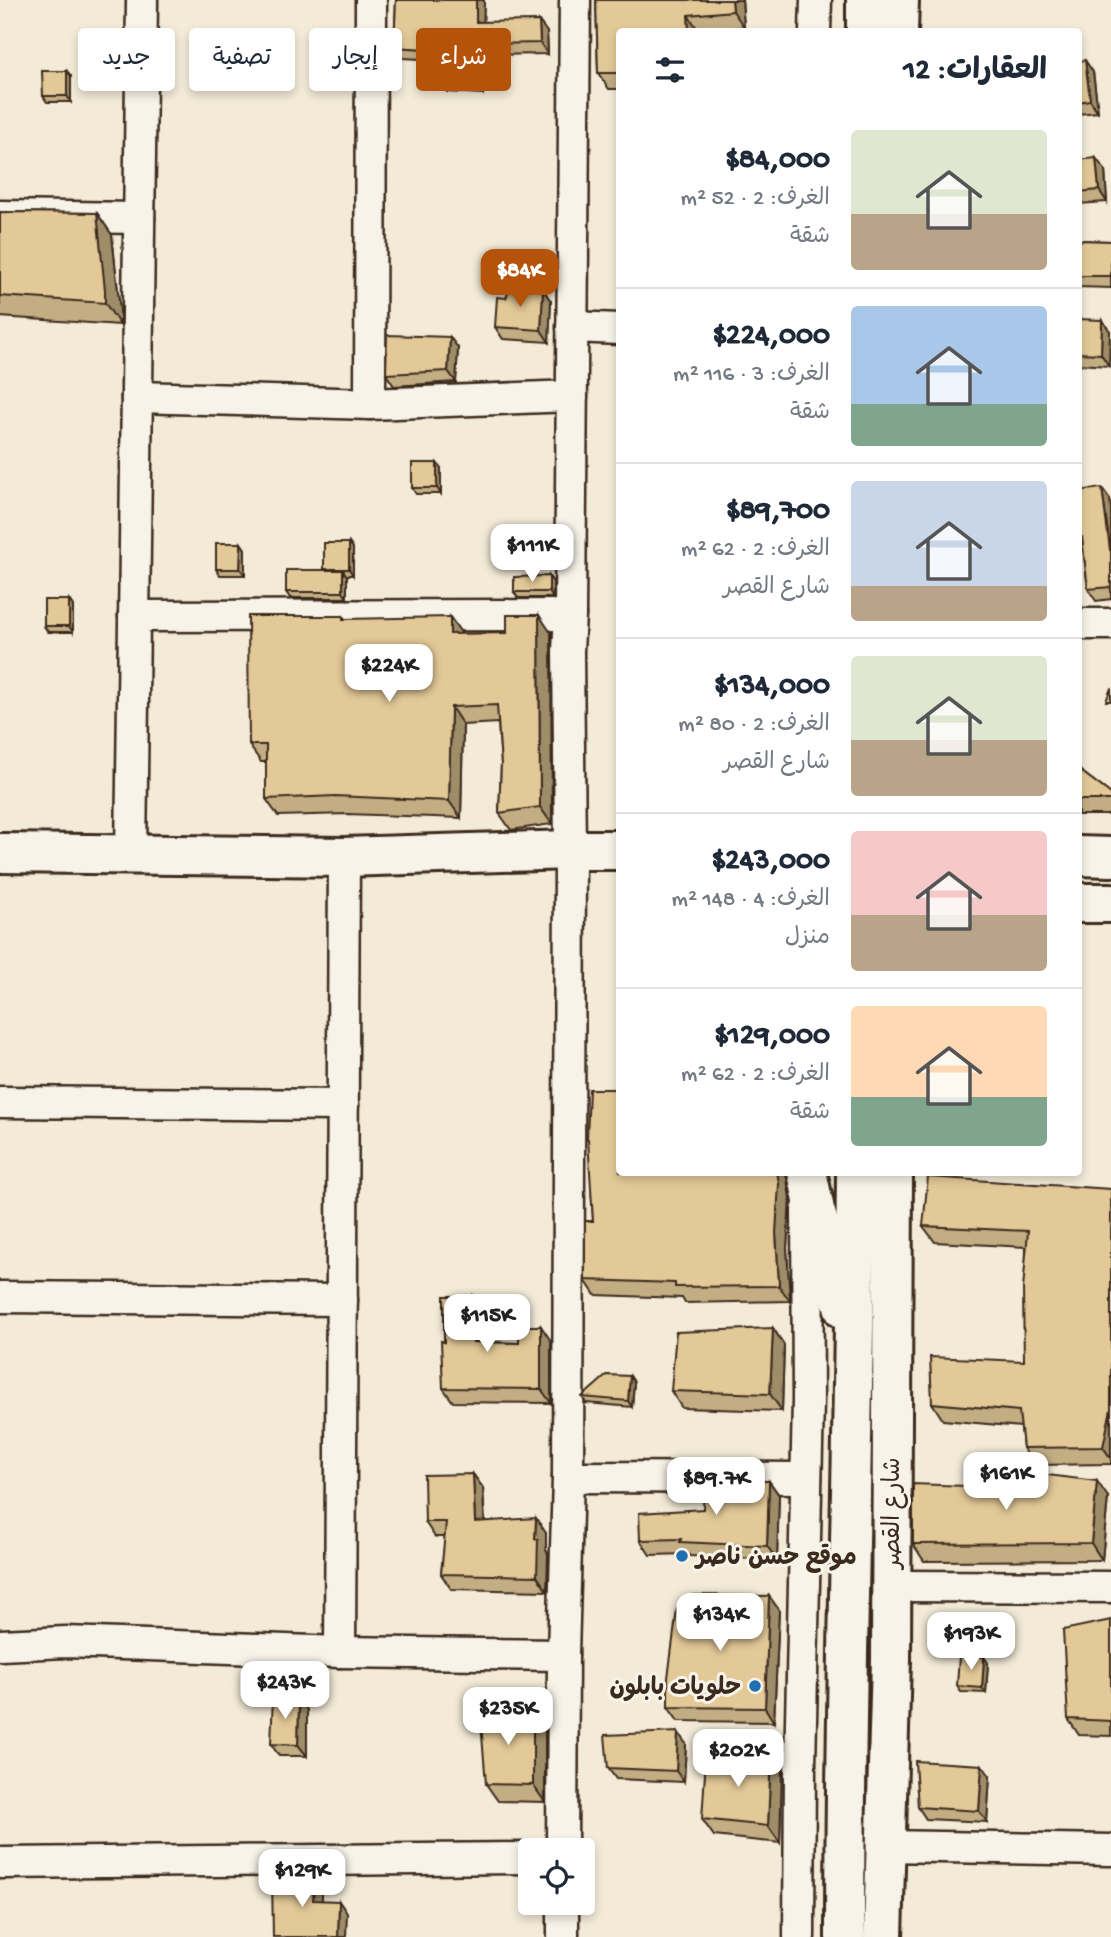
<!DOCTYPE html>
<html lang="ar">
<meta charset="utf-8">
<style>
:root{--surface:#fff;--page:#f6f6f7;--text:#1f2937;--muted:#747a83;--line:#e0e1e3;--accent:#b45309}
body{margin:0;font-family:"Gochi Hand","Playpen Sans Arabic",sans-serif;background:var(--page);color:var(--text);direction:rtl;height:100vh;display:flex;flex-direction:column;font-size:26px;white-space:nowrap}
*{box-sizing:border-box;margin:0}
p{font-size:23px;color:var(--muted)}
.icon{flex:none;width:38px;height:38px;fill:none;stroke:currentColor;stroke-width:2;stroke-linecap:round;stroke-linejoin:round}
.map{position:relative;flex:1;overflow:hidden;direction:ltr}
.side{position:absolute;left:616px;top:28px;width:466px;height:1148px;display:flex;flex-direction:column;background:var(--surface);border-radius:7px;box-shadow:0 4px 10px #0003;direction:rtl}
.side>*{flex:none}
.top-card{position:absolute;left:21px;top:28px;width:490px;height:63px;direction:rtl;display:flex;gap:14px}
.buttons{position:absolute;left:518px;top:1838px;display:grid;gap:14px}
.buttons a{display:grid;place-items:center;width:77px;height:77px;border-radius:7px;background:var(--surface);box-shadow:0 4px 10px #0003;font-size:35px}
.price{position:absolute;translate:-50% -60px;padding:0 16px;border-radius:14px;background:#fff;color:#222;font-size:23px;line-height:46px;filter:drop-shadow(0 2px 4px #0008)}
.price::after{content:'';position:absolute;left:50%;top:42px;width:21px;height:16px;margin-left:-10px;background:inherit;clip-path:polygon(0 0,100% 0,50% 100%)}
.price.current{background:var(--accent);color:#fff}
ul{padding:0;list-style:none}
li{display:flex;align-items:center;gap:21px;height:175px;padding:0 35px}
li+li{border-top:2px solid var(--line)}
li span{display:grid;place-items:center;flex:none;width:196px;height:140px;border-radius:7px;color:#555}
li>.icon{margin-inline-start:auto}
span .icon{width:84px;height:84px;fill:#fffc;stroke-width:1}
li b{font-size:30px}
h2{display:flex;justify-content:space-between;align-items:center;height:84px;padding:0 35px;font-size:30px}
.chip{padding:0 24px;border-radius:7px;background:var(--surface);box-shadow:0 4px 10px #0003;font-size:24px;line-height:63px}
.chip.current{background:var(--accent);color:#fff}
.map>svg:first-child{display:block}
</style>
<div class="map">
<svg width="1111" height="1937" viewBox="0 0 1111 1937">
<rect width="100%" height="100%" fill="#f3ebd8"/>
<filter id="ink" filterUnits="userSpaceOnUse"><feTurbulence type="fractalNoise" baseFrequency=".0143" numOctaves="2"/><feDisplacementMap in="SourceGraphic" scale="14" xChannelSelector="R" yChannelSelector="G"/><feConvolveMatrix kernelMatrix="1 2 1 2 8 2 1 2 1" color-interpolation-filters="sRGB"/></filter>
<g filter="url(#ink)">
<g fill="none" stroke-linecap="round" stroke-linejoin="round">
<g stroke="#3b2a1e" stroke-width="35">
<g id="minor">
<polyline points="815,32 816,0"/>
<polyline points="0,216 139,218"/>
<polyline points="572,327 620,329"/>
<polyline points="137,397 370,404 572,396"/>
<polyline points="370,404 371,0"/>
<polyline points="134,616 570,615"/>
<polyline points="1078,624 1111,624"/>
<polyline points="131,855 142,0"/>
<polyline points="0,1102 343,1105"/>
<polyline points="0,1297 342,1300"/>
<polyline points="568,1477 806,1478"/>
<polyline points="891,1586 1111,1587"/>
<polyline points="0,1645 66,1642 340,1652 563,1655"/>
<polyline points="340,1652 344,857"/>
<polyline points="884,1846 1111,1850"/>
<polyline points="562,1850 563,1655 568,1477 570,850 568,651 570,615 575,0"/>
<polyline points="0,1863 530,1858"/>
<polyline points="563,1902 563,1937"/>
<polyline points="799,1937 800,1767 808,1400 807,1211"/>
</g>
</g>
<g stroke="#3b2a1e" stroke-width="44">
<g id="tertiary">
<polyline points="866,32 866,0"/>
<polyline points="898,32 899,0"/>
<polyline points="0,853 344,857 570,850 620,850"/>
<polyline points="1078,856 1111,857"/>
<polyline points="1078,903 1111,903"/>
<polyline points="807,1172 815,1210 844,1309"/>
<path d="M845 1937C845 1682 854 1427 856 1172"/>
<polyline points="883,1937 891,1661 893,1172"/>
</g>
</g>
<use href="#minor" stroke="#f7f3e8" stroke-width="30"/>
<use href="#tertiary" stroke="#f7f3e8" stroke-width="38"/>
</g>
<g fill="#c3ad83" stroke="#3b2a1e" stroke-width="2">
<polygon points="396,0 484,0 483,22 547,32 548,54 485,55 483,94 447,92 439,81 440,60 402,58 394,47"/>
<polygon points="596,0 742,0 744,27 699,31 699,32 620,32 620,89 609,89 598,73"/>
<polygon points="1078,61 1093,72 1098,112 1078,114"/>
<polygon points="67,71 71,76 71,102 47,102 43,96"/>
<polygon points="1078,160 1105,170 1107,202 1078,204"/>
<polygon points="0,212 97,213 112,235 120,311 120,325 0,317"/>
<polygon points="1078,240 1111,241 1111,288 1078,287"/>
<polygon points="506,298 551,301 549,342 503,339 495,327"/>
<polygon points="1078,319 1110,331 1109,366 1078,364"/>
<polygon points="458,348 456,382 394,386 386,374"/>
<polygon points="437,463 441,468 441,494 416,494 412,488"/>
<polygon points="1078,491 1110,499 1111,509 1111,599 1096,601 1088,589 1083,549 1078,550"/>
<polygon points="241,543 245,549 245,575 220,575 216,569"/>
<polygon points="349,543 353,548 353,575 346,575 347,598 290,598 286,592 325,570 324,569"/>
<polygon points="553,582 553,598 518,598 514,592"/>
<polygon points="69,600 73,606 73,632 48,632 44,626"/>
<polygon points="343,616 345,619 462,634 551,633 552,824 511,830 499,813 501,764 498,723 463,725 461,818 347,814 278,816 266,799 266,762 261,762 249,745"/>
<polygon points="1078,769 1111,794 1111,815 1078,815"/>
<polygon points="587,1139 786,1176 790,1198 787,1248 790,1301 685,1303 682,1298 595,1295 585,1280 593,1221 589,1142"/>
<polygon points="1111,1190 1111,1464 1034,1465 1023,1448 1021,1427 943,1420 932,1403 1024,1361 1026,1247 935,1242 923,1226"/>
<polygon points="473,1296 483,1311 483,1342 519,1343 551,1341 551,1403 453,1402 443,1388 444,1342"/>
<polygon points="773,1328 784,1345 782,1411 682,1408 671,1391"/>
<polygon points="630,1376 634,1382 632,1407 586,1403 582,1397"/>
<polygon points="473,1474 483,1488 485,1521 546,1533 546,1550 548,1554 547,1591 451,1589 441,1574 445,1537 435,1537 425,1522"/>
<polygon points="769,1481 779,1495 777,1560 690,1556 688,1554 650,1555 640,1540 703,1509"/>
<polygon points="1108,1497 1102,1560 924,1561 913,1544"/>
<polygon points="769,1596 779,1610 774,1722 678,1721 668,1707"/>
<polygon points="1111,1620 1111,1736 1079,1735 1068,1719"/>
<polygon points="984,1657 988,1663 986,1693 961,1692 957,1686"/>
<polygon points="299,1698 307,1710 307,1756 279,1756 271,1744"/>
<polygon points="533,1710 545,1727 545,1802 498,1801 486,1784"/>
<polygon points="686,1744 684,1782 616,1779 608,1768"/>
<polygon points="771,1751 782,1768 780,1843 714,1836 702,1819"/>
<polygon points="990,1776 987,1822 926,1819 918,1807"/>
</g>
<g fill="#9f8d6a" stroke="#3b2a1e" stroke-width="2">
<polygon points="476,0 484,0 483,33 476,22"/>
<polygon points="732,0 742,0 744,27 733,11"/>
<polygon points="688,15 699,31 699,32 689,32"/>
<polygon points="539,21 547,32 548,54 540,43"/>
<polygon points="477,44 485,55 483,94 475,83"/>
<polygon points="1085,60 1093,72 1098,112 1090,100"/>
<polygon points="67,71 71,76 71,102 67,96"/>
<polygon points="1096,158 1105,170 1107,202 1099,190"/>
<polygon points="97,213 112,235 120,311 120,325 105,303"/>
<polygon points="543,289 551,301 549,342 541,330"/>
<polygon points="1102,320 1110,331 1109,366 1101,354"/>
<polygon points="450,337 458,348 456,382 448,371"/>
<polygon points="437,463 441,468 441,494 437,488"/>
<polygon points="1102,488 1110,499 1111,509 1111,551 1110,550"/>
<polygon points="241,543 245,549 245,575 240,569"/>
<polygon points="349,543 353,548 353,575 349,569"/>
<polygon points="343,570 347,576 347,598 343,592"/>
<polygon points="549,576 553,582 553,598 549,592"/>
<polygon points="69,600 73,606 73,632 69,626"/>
<polygon points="539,615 551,633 552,824 540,807"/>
<polygon points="450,617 462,634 450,634"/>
<polygon points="451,707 463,725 461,818 449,801"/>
<polygon points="1078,976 1083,984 1082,1008 1078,1002"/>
<polygon points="777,1172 786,1172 790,1198 787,1248 790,1301 779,1286 776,1233"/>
<polygon points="1111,1190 1111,1459 1103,1447"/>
<polygon points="473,1296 483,1311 483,1356 473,1342"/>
<polygon points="541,1326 551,1341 551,1403 541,1389"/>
<polygon points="773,1328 784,1345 782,1411 770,1394"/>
<polygon points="630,1376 634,1382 632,1407 628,1401"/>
<polygon points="473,1474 483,1488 485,1537 475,1522"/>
<polygon points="769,1481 779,1495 777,1560 767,1546"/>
<polygon points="1097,1481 1108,1497 1102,1560 1091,1543"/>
<polygon points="536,1518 546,1533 546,1550 548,1554 547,1591 537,1576 535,1539"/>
<polygon points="769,1596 779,1610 774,1722 765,1708"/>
<polygon points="984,1657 988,1663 986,1693 982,1688"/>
<polygon points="299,1698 307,1710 307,1756 298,1745"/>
<polygon points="533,1710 545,1727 545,1802 533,1785"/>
<polygon points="678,1732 686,1744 684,1782 676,1771"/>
<polygon points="771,1751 782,1768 780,1843 768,1826"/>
<polygon points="982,1765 990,1776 987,1822 979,1811"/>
<polygon points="314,1882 322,1893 322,1912 313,1900"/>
<polygon points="339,1901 347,1913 346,1937 338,1937"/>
</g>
<g fill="#e3c998" stroke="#3b2a1e" stroke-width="2">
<polygon points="396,0 476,0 476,22 539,21 540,43 477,44 475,83 439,81 441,50 394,47"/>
<polygon points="596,0 732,0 733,11 688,15 689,32 620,32 620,73 598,73"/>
<polygon points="1085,60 1090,100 1078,102 1078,61"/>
<polygon points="42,71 67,71 67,96 43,96"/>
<polygon points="1096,158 1099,190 1078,192 1078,160"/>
<polygon points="0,212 97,213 105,290 105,303 0,296"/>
<polygon points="1078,240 1111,241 1111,276 1078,276"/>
<polygon points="510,288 543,289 541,330 495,327 497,297 506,298"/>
<polygon points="1078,319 1102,320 1101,354 1078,353"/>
<polygon points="387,335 450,337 448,371 386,374"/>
<rect x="412" y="463" width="25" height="25"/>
<polygon points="1102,488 1110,550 1111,550 1111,587 1088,589 1082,537 1078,537 1078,491"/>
<polygon points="216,543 241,543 240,569 216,569"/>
<rect x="324" y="543" width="25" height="26"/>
<rect x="286" y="570" width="57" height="22"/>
<polygon points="549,576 549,592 514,592 514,577"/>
<rect x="44" y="600" width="25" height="26"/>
<polygon points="507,615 539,615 540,807 499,813 501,764 497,705 451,707 449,801 335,796 266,799 266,745 249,745 248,616 343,616 343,619 450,617 450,634 507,633"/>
<polygon points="1111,688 1111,701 1106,701"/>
<polygon points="1078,769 1111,794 1111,800 1078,800"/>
<polygon points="589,1089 620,1089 620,1172 777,1172 779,1183 776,1233 779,1286 675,1287 675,1283 585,1280 585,1221 593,1221 588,1139 587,1139"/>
<polygon points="928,1177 1111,1189 1111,1409 1103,1447 1023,1448 1019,1411 932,1403 930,1357 1024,1361 1023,1289 1028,1231 923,1226"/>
<polygon points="444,1296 473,1296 473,1342 519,1343 519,1326 541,1326 541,1389 443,1388 441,1341 444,1342"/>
<polygon points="773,1328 770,1394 671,1391 676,1332"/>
<polygon points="607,1375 630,1376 628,1401 582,1397"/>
<polygon points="1023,1472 1097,1481 1091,1543 913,1544 913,1484 1021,1488"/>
<polygon points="473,1474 475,1522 536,1518 535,1539 538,1539 537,1576 441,1574 446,1522 425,1522 424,1475"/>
<polygon points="704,1481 769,1481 767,1546 680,1542 681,1539 640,1540 639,1513 703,1509"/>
<polygon points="694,1595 769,1596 765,1708 668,1707 668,1678 677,1609 691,1605"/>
<polygon points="1111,1620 1111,1721 1068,1719 1063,1630"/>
<polygon points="959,1656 984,1657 982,1688 957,1686"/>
<polygon points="273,1697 299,1698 298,1745 271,1744"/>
<polygon points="533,1710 533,1785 486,1784 480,1711"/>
<polygon points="678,1732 676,1771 608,1768 605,1735"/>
<polygon points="771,1751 768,1826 702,1819 706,1758"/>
<polygon points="915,1761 982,1765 979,1811 918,1807"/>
<polygon points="302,1874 314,1882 313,1900 339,1901 338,1937 273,1937 272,1875"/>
</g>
</g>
<g fill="#1f6fb2" stroke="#f7f3e8" stroke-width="2.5">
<circle cx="682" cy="1556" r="7"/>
<circle cx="755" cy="1686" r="7"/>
</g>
<g text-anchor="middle" stroke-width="6" stroke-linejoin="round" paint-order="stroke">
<g font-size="24" fill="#3b2a1e" stroke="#f7f3e8">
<text transform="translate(891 1513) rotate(-90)" y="8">شارع القصر</text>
</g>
<g font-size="24" font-weight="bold" fill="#3b2a1e" stroke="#f7f3e8" text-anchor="start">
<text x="696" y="1564">موقع حسن ناصر</text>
<text x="741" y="1694" text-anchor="end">حلويات بابلون</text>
</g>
</g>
</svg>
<div class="buttons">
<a><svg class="icon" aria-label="locate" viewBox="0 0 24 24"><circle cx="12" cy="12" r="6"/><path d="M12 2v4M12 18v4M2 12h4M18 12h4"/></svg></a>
</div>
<b class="price current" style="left:520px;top:309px">$84K</b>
<b class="price" style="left:532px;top:584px">$111K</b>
<b class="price" style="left:389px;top:704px">$224K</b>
<b class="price" style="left:487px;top:1354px">$115K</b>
<b class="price" style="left:1006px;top:1512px">$161K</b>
<b class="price" style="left:716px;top:1517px">$89.7K</b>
<b class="price" style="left:720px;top:1653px">$134K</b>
<b class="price" style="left:971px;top:1672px">$193K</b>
<b class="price" style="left:285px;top:1721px">$243K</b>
<b class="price" style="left:508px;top:1747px">$235K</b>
<b class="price" style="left:738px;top:1789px">$202K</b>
<b class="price" style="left:302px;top:1909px">$129K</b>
<div class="top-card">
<a class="chip current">شراء</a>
<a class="chip">إيجار</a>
<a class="chip">تصفية</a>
<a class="chip">جديد</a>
</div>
<section class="side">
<h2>العقارات: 12<svg class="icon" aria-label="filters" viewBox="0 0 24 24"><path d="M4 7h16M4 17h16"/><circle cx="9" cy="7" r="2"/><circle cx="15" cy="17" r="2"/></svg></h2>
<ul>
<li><span style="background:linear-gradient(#dfe7d0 60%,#b9a48a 0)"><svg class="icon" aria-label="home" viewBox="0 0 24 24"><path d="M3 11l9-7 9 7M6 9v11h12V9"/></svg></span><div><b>$84,000</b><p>الغرف: 2 · 52 m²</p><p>شقة</p></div></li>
<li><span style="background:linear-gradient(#a9c7e8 70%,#7fa58c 0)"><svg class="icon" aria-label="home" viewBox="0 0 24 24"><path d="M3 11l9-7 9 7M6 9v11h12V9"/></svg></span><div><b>$224,000</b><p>الغرف: 3 · 116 m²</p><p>شقة</p></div></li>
<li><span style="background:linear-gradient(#c9d6e8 75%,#b9a48a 0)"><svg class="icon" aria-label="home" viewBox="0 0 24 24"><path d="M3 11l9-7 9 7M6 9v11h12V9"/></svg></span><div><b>$89,700</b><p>الغرف: 2 · 62 m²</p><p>شارع القصر</p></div></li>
<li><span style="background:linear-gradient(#dfe7d0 60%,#b9a48a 0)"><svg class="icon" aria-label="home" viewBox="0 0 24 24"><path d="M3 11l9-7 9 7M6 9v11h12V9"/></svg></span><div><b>$134,000</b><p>الغرف: 2 · 80 m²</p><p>شارع القصر</p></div></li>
<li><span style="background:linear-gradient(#f6c9c9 60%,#b9a48a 0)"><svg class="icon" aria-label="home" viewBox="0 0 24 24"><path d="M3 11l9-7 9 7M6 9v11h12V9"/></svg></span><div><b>$243,000</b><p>الغرف: 4 · 148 m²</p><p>منزل</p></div></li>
<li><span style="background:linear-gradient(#ffd9b3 65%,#7fa58c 0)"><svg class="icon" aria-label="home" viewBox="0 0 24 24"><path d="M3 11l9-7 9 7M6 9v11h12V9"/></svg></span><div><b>$129,000</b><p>الغرف: 2 · 62 m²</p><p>شقة</p></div></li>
</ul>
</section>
</div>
